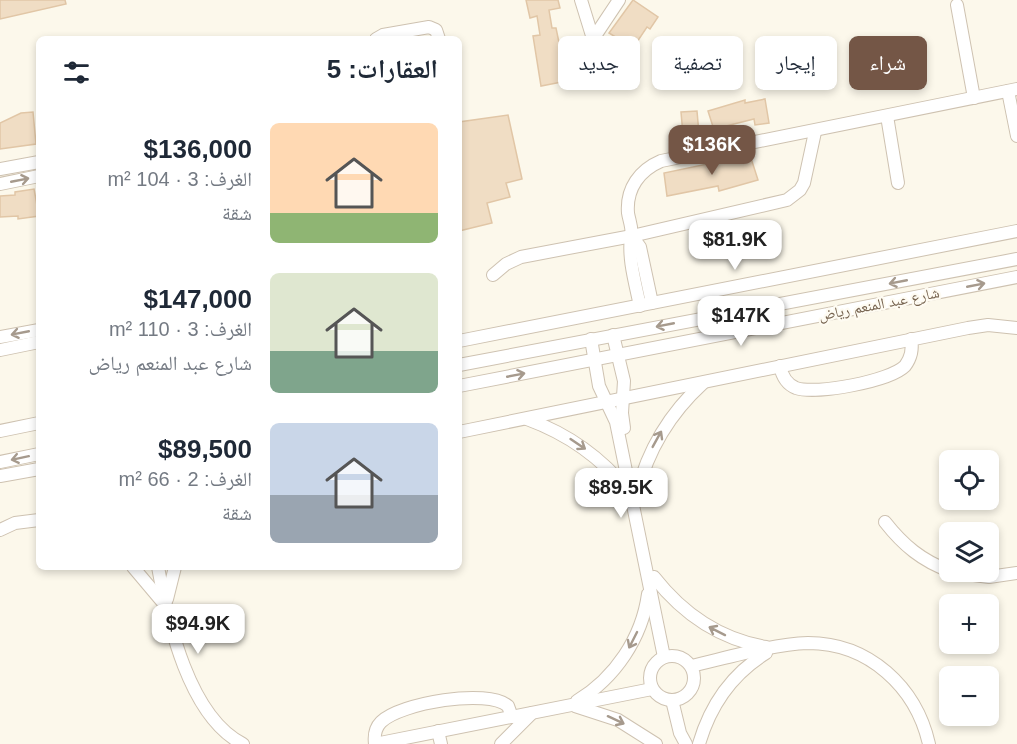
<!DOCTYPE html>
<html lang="ar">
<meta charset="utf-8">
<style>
:root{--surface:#fff;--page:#f6f6f7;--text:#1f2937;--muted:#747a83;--accent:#745646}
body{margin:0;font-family:Arial,"Noto Naskh Arabic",sans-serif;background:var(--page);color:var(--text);direction:rtl;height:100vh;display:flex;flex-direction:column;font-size:22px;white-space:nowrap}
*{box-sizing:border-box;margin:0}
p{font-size:20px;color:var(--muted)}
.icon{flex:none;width:33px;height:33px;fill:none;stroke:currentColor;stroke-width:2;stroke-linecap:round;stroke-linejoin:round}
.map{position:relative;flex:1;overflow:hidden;direction:ltr}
.panel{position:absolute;left:36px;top:36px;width:426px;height:534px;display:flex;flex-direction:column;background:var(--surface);border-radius:9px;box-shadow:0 3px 9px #0003;direction:rtl}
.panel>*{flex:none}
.banner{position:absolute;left:480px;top:36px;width:447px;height:54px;direction:rtl;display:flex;gap:12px}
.controls{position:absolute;left:939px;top:450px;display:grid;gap:12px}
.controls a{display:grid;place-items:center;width:60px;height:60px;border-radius:9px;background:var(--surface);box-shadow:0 3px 9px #0003;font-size:30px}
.price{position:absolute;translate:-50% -51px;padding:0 14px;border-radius:12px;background:#fff;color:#222;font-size:20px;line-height:39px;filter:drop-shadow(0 2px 3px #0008)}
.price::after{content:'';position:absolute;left:50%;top:36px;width:18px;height:14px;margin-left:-9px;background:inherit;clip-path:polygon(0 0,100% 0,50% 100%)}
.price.on{background:var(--accent);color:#fff}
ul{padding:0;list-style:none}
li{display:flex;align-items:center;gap:18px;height:150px;padding:0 24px}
li span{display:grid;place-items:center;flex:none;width:168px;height:120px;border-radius:9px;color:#555}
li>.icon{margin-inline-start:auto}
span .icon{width:72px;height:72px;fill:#fffc;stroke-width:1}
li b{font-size:26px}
h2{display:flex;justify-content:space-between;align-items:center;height:72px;padding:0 24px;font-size:26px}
.chip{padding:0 21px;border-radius:9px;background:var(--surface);box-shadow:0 3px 9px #0003;font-size:21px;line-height:54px}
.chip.on{background:var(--accent);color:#fff}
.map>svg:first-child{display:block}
</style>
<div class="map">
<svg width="1017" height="744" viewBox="0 0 1017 744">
<rect width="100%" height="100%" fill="#fcf8eb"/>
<g fill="#f0ddc4" stroke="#e1c6a6" stroke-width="1.5">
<polygon points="0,0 65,0 66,4 0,19"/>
<polygon points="526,0 558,0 560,8 549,10 552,28 556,28 567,81 541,86 533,36 540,35 537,16 530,18"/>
<polygon points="633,0 658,17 650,29 647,27 633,48 609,33"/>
<polygon points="765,99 769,123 755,125 754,119 726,126 727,129 715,133 708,111 745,100 745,103"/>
<polygon points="697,111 699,134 683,135 681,112"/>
<polygon points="33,112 36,144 0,149 0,123 21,113"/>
<polygon points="508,115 522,179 506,183 510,197 487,203 492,223 459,231 459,122"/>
<polygon points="750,155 758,180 719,191 718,186 667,196 664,173"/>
<polygon points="34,189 39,216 18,219 18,216 0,217 0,196 15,195 15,192"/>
</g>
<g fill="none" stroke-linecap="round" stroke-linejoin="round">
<g stroke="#cec2b1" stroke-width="14">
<g id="minor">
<polyline points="581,0 606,81"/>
<polyline points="957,5 974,98"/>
<polyline points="376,39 383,35 429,27 436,30 439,39"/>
<polyline points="593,39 619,0"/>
<polyline points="1008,91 1017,136"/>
<polyline points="887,116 898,183"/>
<polyline points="0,169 39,162"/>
<polyline points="0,184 39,176"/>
<polyline points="632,236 640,247 652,303"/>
<polyline points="493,275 506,264 521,257 632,236 787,200 800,190 804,183 815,132"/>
<path d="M640 306C635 282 628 259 631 236 633 229 629 220 628 213 626 188 640 170 661 161L1017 89"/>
<polyline points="613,335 624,381 622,413 624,428"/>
<polyline points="0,337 39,330"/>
<polyline points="591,339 599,386 616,422 664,657"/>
<polyline points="459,341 1017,231"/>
<polyline points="0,350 39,342"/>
<polyline points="459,365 1017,259"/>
<path d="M780 366C782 376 786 384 796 388 816 395 890 381 905 366 911 358 913 349 911 339"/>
<polyline points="459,386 1017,277"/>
<path d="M527 419C568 434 601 457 628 491"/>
<polyline points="0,431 39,423"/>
<polyline points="459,432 968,328 988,325 1017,328"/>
<polyline points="0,462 39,454"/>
<polyline points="0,476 39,469"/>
<path d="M637 493C648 449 669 414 703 383"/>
<path d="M885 522C903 545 922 561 950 571"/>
<polyline points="0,530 15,523 39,520"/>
<polyline points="133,567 165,605"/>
<path d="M158 567C168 622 189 717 243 744"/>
<polyline points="951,572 989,577 1017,573"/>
<path d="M654 577C683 614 719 639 766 647"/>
<polyline points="167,599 175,567"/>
<circle cx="672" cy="678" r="22"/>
<path d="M691 666C726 658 773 644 808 643 869 643 916 687 929 744"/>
<polyline points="672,700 680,733 686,744"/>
<path d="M577 701C615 678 642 638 648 594"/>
<polyline points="575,706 618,720 656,744"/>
<polyline points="438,731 441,744"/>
<polyline points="375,744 652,689"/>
<path d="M375 744C374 736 375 728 381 722 400 703 488 688 508 706L512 717"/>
<polyline points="501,744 532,713"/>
<path d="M699 744C710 706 732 674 766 653"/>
</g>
</g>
<use href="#minor" stroke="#fff" stroke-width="12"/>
</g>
<defs><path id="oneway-shaft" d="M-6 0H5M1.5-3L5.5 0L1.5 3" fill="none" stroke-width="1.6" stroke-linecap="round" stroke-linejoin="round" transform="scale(1.5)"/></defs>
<g stroke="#a69a8d">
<use href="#oneway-shaft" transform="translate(20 180) rotate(-11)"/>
<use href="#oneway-shaft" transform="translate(898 282) rotate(169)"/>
<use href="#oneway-shaft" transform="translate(976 285) rotate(-11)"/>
<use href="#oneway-shaft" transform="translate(665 325) rotate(169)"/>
<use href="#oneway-shaft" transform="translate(20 333) rotate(169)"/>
<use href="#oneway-shaft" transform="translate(516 375) rotate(-11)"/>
<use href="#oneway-shaft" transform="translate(657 439) rotate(-61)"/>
<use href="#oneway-shaft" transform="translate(578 444) rotate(34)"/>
<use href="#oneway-shaft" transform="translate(20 458) rotate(168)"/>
<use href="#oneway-shaft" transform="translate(717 631) rotate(-153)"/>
<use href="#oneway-shaft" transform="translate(633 640) rotate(117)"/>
<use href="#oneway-shaft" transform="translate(616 720) rotate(25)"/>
</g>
<g text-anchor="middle" stroke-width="4.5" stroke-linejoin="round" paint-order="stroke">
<g font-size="15" fill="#76634f" stroke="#fefbf2">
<text transform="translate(879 304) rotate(-11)" y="5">شارع عبد المنعم رياض</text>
</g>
</g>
</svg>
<div class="controls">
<a><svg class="icon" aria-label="locate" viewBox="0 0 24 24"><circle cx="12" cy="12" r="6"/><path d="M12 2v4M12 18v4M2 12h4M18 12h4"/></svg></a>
<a><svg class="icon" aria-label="layers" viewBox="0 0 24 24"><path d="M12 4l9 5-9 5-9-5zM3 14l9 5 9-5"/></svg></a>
<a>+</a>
<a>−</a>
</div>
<b class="price on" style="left:712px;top:176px">$136K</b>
<b class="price" style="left:735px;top:271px">$81.9K</b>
<b class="price" style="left:741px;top:347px">$147K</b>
<b class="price" style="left:621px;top:519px">$89.5K</b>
<b class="price" style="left:198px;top:655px">$94.9K</b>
<div class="banner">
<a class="chip on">شراء</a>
<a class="chip">إيجار</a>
<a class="chip">تصفية</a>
<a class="chip">جديد</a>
</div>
<section class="panel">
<h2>العقارات: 5<svg class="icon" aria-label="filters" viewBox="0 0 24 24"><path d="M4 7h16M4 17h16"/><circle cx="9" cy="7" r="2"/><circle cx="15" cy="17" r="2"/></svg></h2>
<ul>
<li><span style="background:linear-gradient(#ffd9b3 75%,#8fb573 0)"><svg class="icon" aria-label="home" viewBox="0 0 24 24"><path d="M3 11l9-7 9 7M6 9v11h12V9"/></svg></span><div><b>$136,000</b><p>الغرف: 3 · 104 m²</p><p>شقة</p></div></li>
<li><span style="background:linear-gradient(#dfe7d0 65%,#7fa58c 0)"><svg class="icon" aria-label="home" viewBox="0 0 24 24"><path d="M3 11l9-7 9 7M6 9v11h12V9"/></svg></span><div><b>$147,000</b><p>الغرف: 3 · 110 m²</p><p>شارع عبد المنعم رياض</p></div></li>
<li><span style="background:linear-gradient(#c9d6e8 60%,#9aa5b1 0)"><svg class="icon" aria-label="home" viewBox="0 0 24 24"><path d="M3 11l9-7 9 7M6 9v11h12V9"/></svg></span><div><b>$89,500</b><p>الغرف: 2 · 66 m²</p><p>شقة</p></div></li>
</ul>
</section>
</div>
